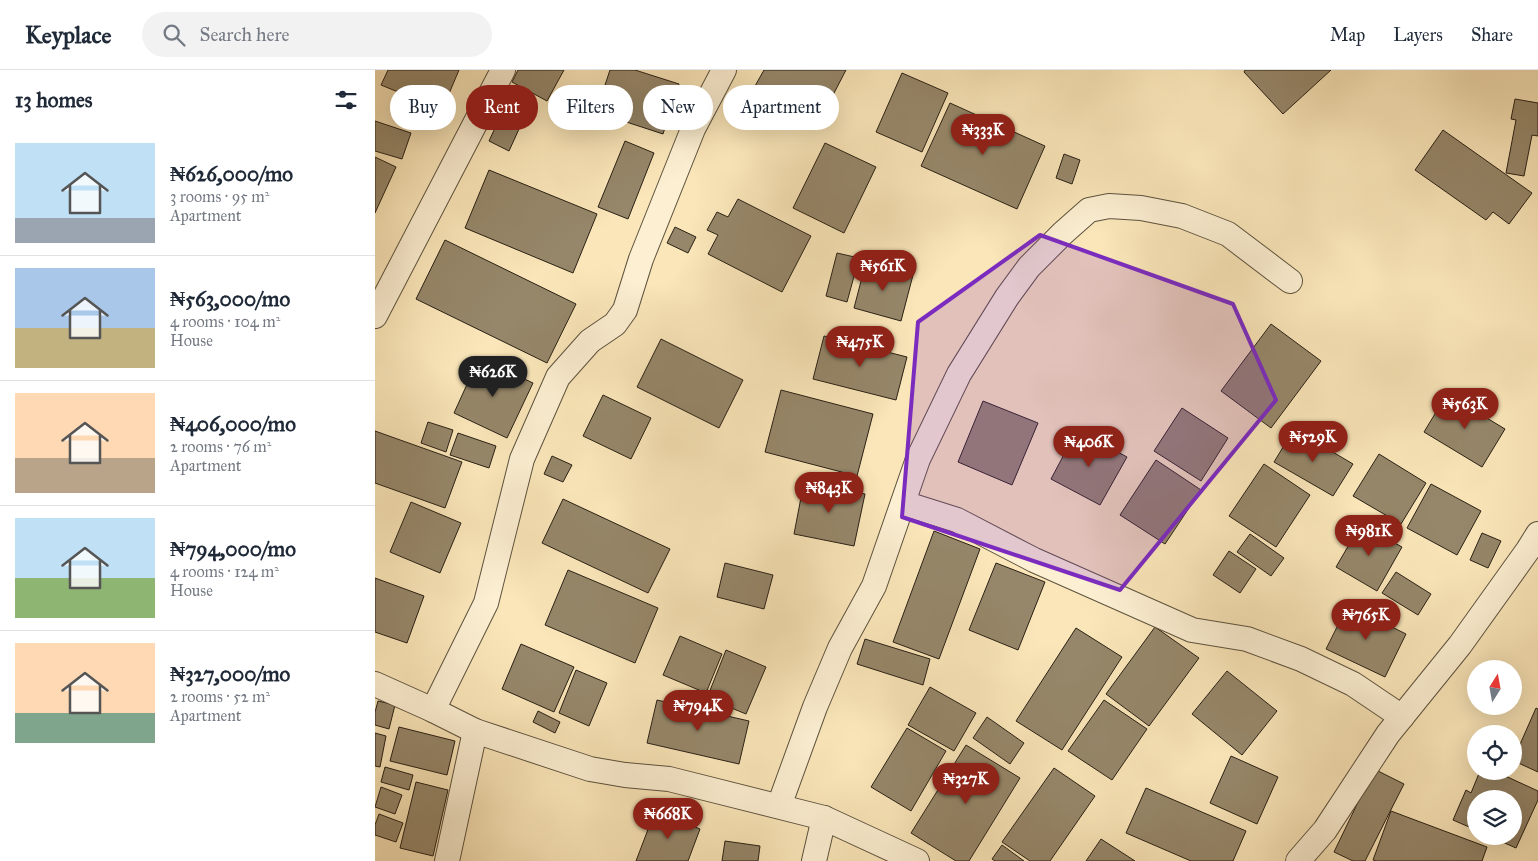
<!DOCTYPE html>
<meta charset="utf-8">
<style>
:root{--surface:#fff;--page:#f2f2f3;--text:#1f2937;--muted:#747a83;--line:#e0e1e3;--accent:#8f2418}
body{margin:0;font-family:"IM FELL Great Primer",serif;background:var(--page);color:var(--text);height:100vh;display:flex;flex-direction:column;font-size:19px;white-space:nowrap}
*{box-sizing:border-box;margin:0}
p{font-size:16px;color:var(--muted)}
.icon{flex:none;width:28px;height:28px;fill:none;stroke:currentColor;stroke-width:2;stroke-linecap:round;stroke-linejoin:round}
.map{position:relative;flex:1;overflow:hidden}
.side{display:flex;flex-direction:column;background:var(--surface);width:375px}
.side>*{flex:none}
.banner{position:absolute;left:15px;top:15px;width:475px;height:45px;display:flex;gap:10px}
.needle{width:32px;rotate:11deg}
.fabs{position:absolute;left:1092px;top:590px;display:grid;gap:10px}
.fabs a{display:grid;place-items:center;width:55px;height:55px;border-radius:50%;background:var(--surface);box-shadow:0 5px 20px #0002;font-size:25px}
.price{position:absolute;translate:-50% -42px;padding:0 11px;border-radius:18px;background:var(--accent);color:#fff;font-size:16px;line-height:32px;filter:drop-shadow(0 1px 2px #0008)}
.price::after{content:'';position:absolute;left:50%;top:30px;width:15px;height:11px;margin-left:-8px;background:inherit;clip-path:polygon(0 0,100% 0,50% 100%)}
.price.current{background:#222;color:#fff}
ul{padding:0;list-style:none}
li{display:flex;align-items:center;gap:15px;height:125px;padding:0 15px}
li+li{border-top:1px solid var(--line)}
li span{display:grid;place-items:center;flex:none;width:140px;height:100px;border-radius:0px;color:#555}
li>.icon{margin-inline-start:auto}
span .icon{width:60px;height:60px;fill:#fffc;stroke-width:1}
li b{font-size:21px}
h2{display:flex;justify-content:space-between;align-items:center;height:60px;padding:0 15px;font-size:21px}
.tag{padding:0 18px;border-radius:22px;background:var(--surface);box-shadow:0 5px 20px #0002;font-size:18px;line-height:45px}
.tag.current{background:var(--accent);color:#fff}
header{display:flex;align-items:center;gap:30px;box-sizing:border-box;height:70px;padding:0 25px;background:var(--surface);border-bottom:1px solid var(--line)}
header strong{font-size:24px}
nav{display:flex;gap:28px;margin-inline-start:auto;font-size:18px}
.search{width:350px;height:45px;background:var(--page);display:flex;align-items:center;gap:12px;box-sizing:border-box;padding:0 18px;border-radius:28px;color:var(--muted);font-size:19px}
main{display:flex;flex:1;min-height:0}
.map>svg:first-child{display:block}
</style>
<header>
<strong>Keyplace</strong>
<div class="search"><svg class="icon" aria-label="search" viewBox="0 0 24 24"><circle cx="10" cy="10" r="6"/><path d="M15 15l6 6"/></svg>Search here</div>
<nav><a>Map</a><a>Layers</a><a>Share</a></nav>
</header>
<main>
<section class="side">
<h2>13 homes<svg class="icon" aria-label="filters" viewBox="0 0 24 24"><path d="M4 7h16M4 17h16"/><circle cx="9" cy="7" r="2"/><circle cx="15" cy="17" r="2"/></svg></h2>
<ul>
<li><span style="background:linear-gradient(#bfe0f5 75%,#9aa5b1 0)"><svg class="icon" aria-label="home" viewBox="0 0 24 24"><path d="M3 11l9-7 9 7M6 9v11h12V9"/></svg></span><div><b>₦626,000/mo</b><p>3 rooms · 95 m²</p><p>Apartment</p></div></li>
<li><span style="background:linear-gradient(#a9c7e8 60%,#c2b280 0)"><svg class="icon" aria-label="home" viewBox="0 0 24 24"><path d="M3 11l9-7 9 7M6 9v11h12V9"/></svg></span><div><b>₦563,000/mo</b><p>4 rooms · 104 m²</p><p>House</p></div></li>
<li><span style="background:linear-gradient(#ffd9b3 65%,#b9a48a 0)"><svg class="icon" aria-label="home" viewBox="0 0 24 24"><path d="M3 11l9-7 9 7M6 9v11h12V9"/></svg></span><div><b>₦406,000/mo</b><p>2 rooms · 76 m²</p><p>Apartment</p></div></li>
<li><span style="background:linear-gradient(#bfe0f5 60%,#8fb573 0)"><svg class="icon" aria-label="home" viewBox="0 0 24 24"><path d="M3 11l9-7 9 7M6 9v11h12V9"/></svg></span><div><b>₦794,000/mo</b><p>4 rooms · 124 m²</p><p>House</p></div></li>
<li><span style="background:linear-gradient(#ffd9b3 70%,#7fa58c 0)"><svg class="icon" aria-label="home" viewBox="0 0 24 24"><path d="M3 11l9-7 9 7M6 9v11h12V9"/></svg></span><div><b>₦327,000/mo</b><p>2 rooms · 52 m²</p><p>Apartment</p></div></li>
</ul>
</section>
<div class="map">
<svg width="1163" height="791" viewBox="0 0 1163 791">
<rect width="100%" height="100%" fill="#fae6b9"/>
<filter id="stains"><feTurbulence type="fractalNoise" baseFrequency=".004" numOctaves="4"/><feColorMatrix values="0 0 0 0 .2 0 0 0 0 .09 0 0 0 0 .02 0 0 0 .5 -.17"/></filter>
<radialGradient id="worn" r=".72"><stop offset=".6" stop-color="#630" stop-opacity="0"/><stop offset="1" stop-color="#630" stop-opacity=".3"/></radialGradient>
<g fill="#96876a" stroke="#292015">
<polygon points="13,0 84,0 67,40 6,15"/>
<polygon points="143,0 189,0 172,31 137,12"/>
<polygon points="235,0 260,0 304,14 288,64 221,42"/>
<polygon points="389,0 471,0 445,50 380,16"/>
<polygon points="870,0 956,0 908,44 869,2"/>
<polygon points="527,3 573,23 547,82 501,62"/>
<polygon points="139,17 159,26 134,81 114,71"/>
<polygon points="1140,29 1163,33 1163,66 1157,65 1149,106 1131,103 1141,50 1136,49"/>
<polygon points="575,33 670,76 642,139 546,96"/>
<polygon points="0,51 36,63 27,89 0,81"/>
<polygon points="1068,60 1157,123 1134,154 1118,142 1111,150 1040,100"/>
<polygon points="250,71 279,83 253,149 223,137"/>
<polygon points="450,73 501,97 469,163 418,138"/>
<polygon points="689,84 705,90 697,114 681,108"/>
<polygon points="0,87 21,97 0,143"/>
<polygon points="114,100 222,144 198,203 90,158"/>
<polygon points="363,129 436,166 407,222 333,184 343,165 332,160 342,142 353,147"/>
<polygon points="300,157 321,167 313,183 292,173"/>
<polygon points="70,170 201,234 172,293 41,229"/>
<polygon points="462,183 484,188 472,232 451,226"/>
<polygon points="491,192 538,205 526,251 479,238"/>
<polygon points="896,254 946,291 896,358 846,321"/>
<polygon points="449,266 532,287 521,330 438,309"/>
<polygon points="286,269 368,310 344,358 262,317"/>
<polygon points="104,288 158,313 132,368 79,343"/>
<polygon points="406,320 498,344 482,406 390,382"/>
<polygon points="1072,324 1130,359 1107,397 1049,362"/>
<polygon points="228,325 276,348 256,389 208,366"/>
<polygon points="608,331 663,353 637,415 583,392"/>
<polygon points="807,338 853,368 826,411 779,381"/>
<polygon points="53,352 78,360 71,382 46,373"/>
<polygon points="919,359 978,394 958,426 899,392"/>
<polygon points="702,360 752,387 725,435 676,409"/>
<polygon points="0,361 87,392 70,438 0,413"/>
<polygon points="83,363 121,376 114,398 75,385"/>
<polygon points="1004,384 1051,413 1026,454 978,426"/>
<polygon points="177,386 197,395 188,412 169,404"/>
<polygon points="781,390 826,420 790,474 745,445"/>
<polygon points="889,394 935,425 901,477 854,446"/>
<polygon points="429,412 490,424 479,476 419,464"/>
<polygon points="1056,414 1106,441 1082,485 1032,458"/>
<polygon points="188,429 295,479 273,523 167,473"/>
<polygon points="36,432 86,453 65,503 15,482"/>
<polygon points="986,454 1027,477 1002,521 961,497"/>
<polygon points="559,461 605,479 564,589 518,572"/>
<polygon points="1107,463 1126,471 1113,498 1095,490"/>
<polygon points="875,464 909,488 896,506 862,482"/>
<polygon points="854,481 881,499 865,523 838,505"/>
<polygon points="350,493 398,505 389,539 342,527"/>
<polygon points="621,493 670,512 643,580 594,560"/>
<polygon points="193,500 283,538 260,593 170,555"/>
<polygon points="1021,502 1056,524 1043,545 1007,523"/>
<polygon points="0,508 49,526 32,573 0,562"/>
<polygon points="973,535 1031,564 1010,607 951,579"/>
<polygon points="780,557 824,588 774,656 731,624"/>
<polygon points="701,558 747,587 687,680 641,651"/>
<polygon points="305,566 347,584 331,623 288,605"/>
<polygon points="490,569 555,589 548,615 482,594"/>
<polygon points="146,574 199,597 179,642 127,619"/>
<polygon points="351,580 391,597 371,644 332,628"/>
<polygon points="201,600 232,613 214,656 184,643"/>
<polygon points="852,601 902,641 867,685 817,644"/>
<polygon points="555,617 601,643 579,681 533,655"/>
<polygon points="282,630 374,651 364,694 272,673"/>
<polygon points="729,630 772,659 737,710 693,681"/>
<polygon points="3,631 20,635 14,659 0,655 0,642"/>
<polygon points="1161,638 1163,639 1163,702 1139,691 1139,688"/>
<polygon points="163,641 185,652 180,663 158,652"/>
<polygon points="612,647 649,673 635,694 598,668"/>
<polygon points="24,657 80,671 72,705 15,691"/>
<polygon points="532,658 571,681 536,741 496,717"/>
<polygon points="0,663 11,666 5,697 0,696"/>
<polygon points="591,675 645,708 594,791 581,791 536,763"/>
<polygon points="856,686 903,707 882,754 835,733"/>
<polygon points="10,697 38,705 34,720 6,712"/>
<polygon points="679,698 720,726 675,791 655,791 627,772"/>
<polygon points="999,699 1029,714 990,791 978,791 959,782"/>
<polygon points="1105,701 1123,709 1126,704 1163,721 1163,730 1141,778 1114,766 1139,766 1139,729 1101,729 1101,760 1078,750 1091,720 1096,723"/>
<polygon points="41,712 73,720 58,786 25,778"/>
<polygon points="6,717 27,725 20,744 0,737"/>
<polygon points="771,718 871,761 858,791 816,791 751,763"/>
<polygon points="280,741 325,759 313,791 261,791"/>
<polygon points="1016,741 1112,777 1107,791 1001,791 998,790"/>
<polygon points="4,744 28,753 21,772 0,765 0,755"/>
<polygon points="726,769 760,791 711,791"/>
<polygon points="350,771 385,776 383,791 347,791"/>
<polygon points="627,775 649,791 620,791 617,789"/>
</g>
<g fill="none" stroke-linecap="round" stroke-linejoin="round">
<g stroke="#5d523e" stroke-width="26">
<g id="street">
<polyline points="0,246 128,0"/>
<polyline points="528,433 582,450 659,490 817,560 872,569 926,589 978,614 1027,647"/>
<polyline points="0,614 58,640 100,661 215,699 250,705 294,709 449,748 542,791"/>
<polyline points="58,640 111,533 147,389 183,307 215,271 240,254 250,240 266,189 318,59 349,0"/>
<polyline points="404,736 440,637 465,578 499,516 543,389 584,304 632,227 654,197 688,163 714,140 734,136 766,138 807,146 853,164 915,211"/>
<polyline points="72,791 100,661"/>
<polyline points="439,791 449,748"/>
<polyline points="923,791 950,760 1013,664 1085,575 1153,480 1163,464"/>
</g>
</g>
<use href="#street" stroke="#fcefd2" stroke-width="24"/>
</g>
<path fill="#7b2cbf" fill-opacity="0.2" stroke="#7b2cbf" stroke-width="4" stroke-linejoin="round" d="M665 165 858 234 901 330 745 520 527 447 543 252Z"/>
<rect width="100%" height="100%" filter="url(#stains)"/>
<rect width="100%" height="100%" fill="url(#worn)"/>
</svg>
<div class="fabs">
<a><svg class="needle" viewBox="-14 -14 28 28"><path d="M0-13l5 13h-10z" fill="#e53935"/><path d="M0 13l5-13h-10z" fill="#747a83"/></svg></a>
<a><svg class="icon" aria-label="locate" viewBox="0 0 24 24"><circle cx="12" cy="12" r="6"/><path d="M12 2v4M12 18v4M2 12h4M18 12h4"/></svg></a>
<a><svg class="icon" aria-label="layers" viewBox="0 0 24 24"><path d="M12 4l9 5-9 5-9-5zM3 14l9 5 9-5"/></svg></a>
</div>
<b class="price" style="left:608px;top:86px">₦333K</b>
<b class="price" style="left:508px;top:222px">₦561K</b>
<b class="price" style="left:485px;top:298px">₦475K</b>
<b class="price current" style="left:118px;top:328px">₦626K</b>
<b class="price" style="left:1090px;top:360px">₦563K</b>
<b class="price" style="left:938px;top:393px">₦529K</b>
<b class="price" style="left:714px;top:398px">₦406K</b>
<b class="price" style="left:454px;top:444px">₦843K</b>
<b class="price" style="left:994px;top:487px">₦981K</b>
<b class="price" style="left:991px;top:571px">₦765K</b>
<b class="price" style="left:323px;top:662px">₦794K</b>
<b class="price" style="left:591px;top:735px">₦327K</b>
<b class="price" style="left:293px;top:770px">₦668K</b>
<div class="banner">
<a class="tag">Buy</a>
<a class="tag current">Rent</a>
<a class="tag">Filters</a>
<a class="tag">New</a>
<a class="tag">Apartment</a>
</div>
</div>
</main>
